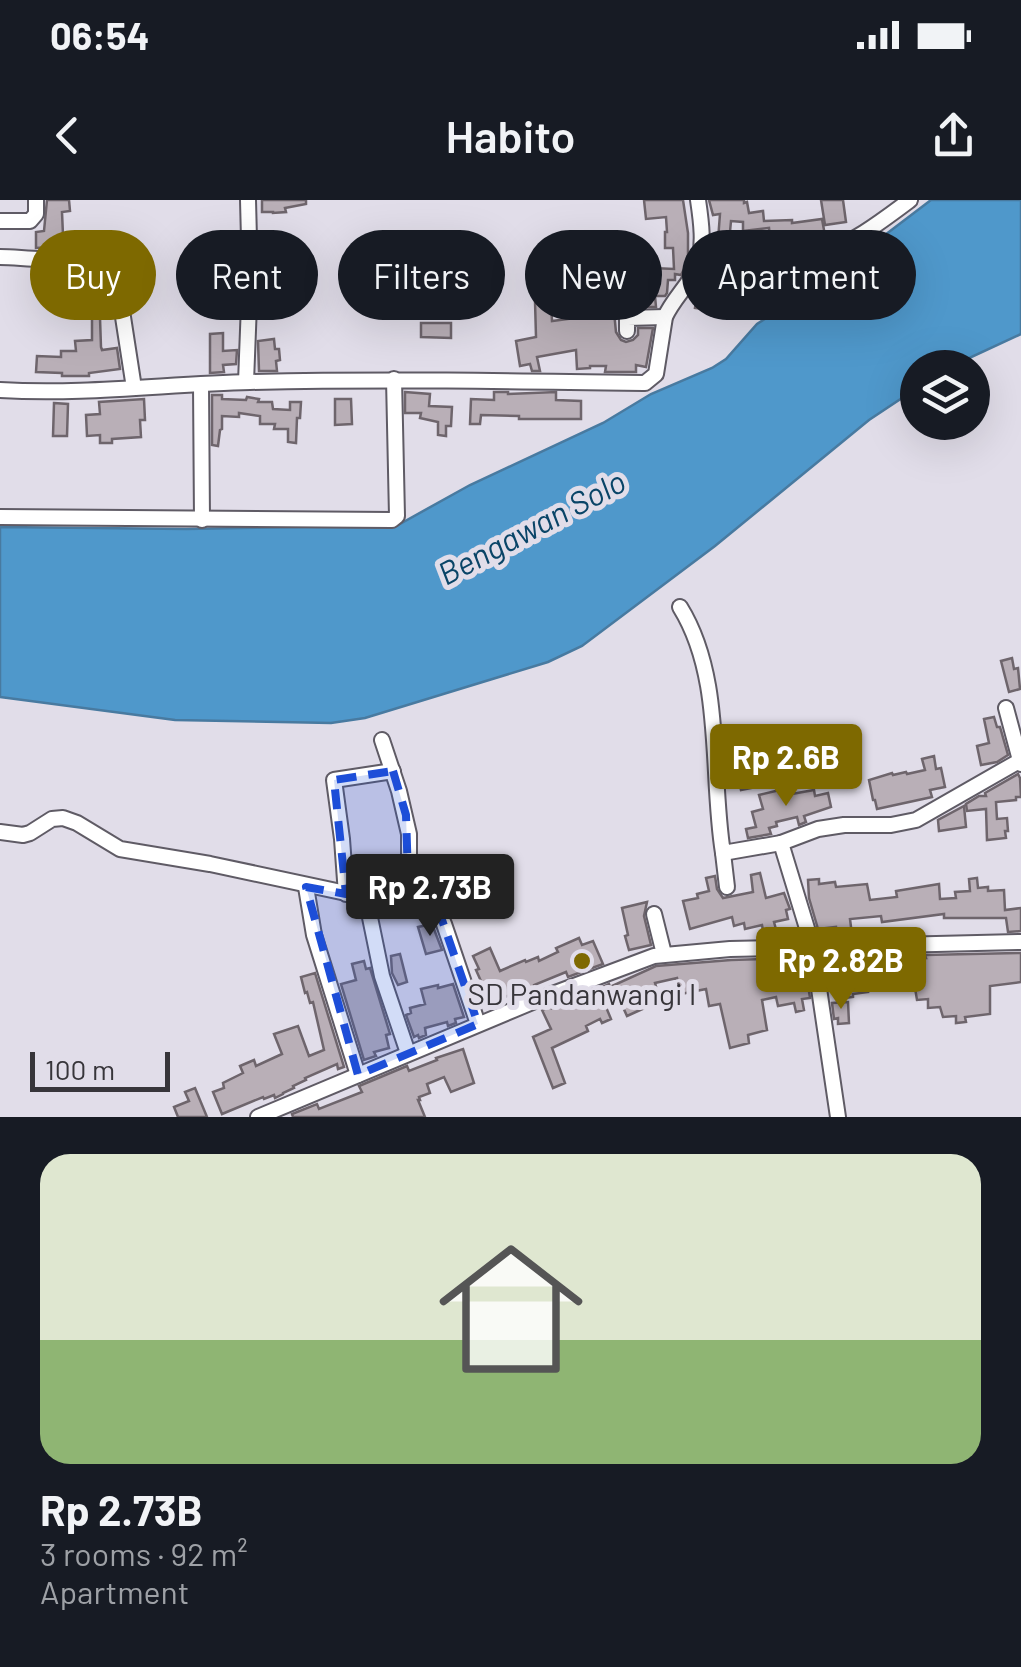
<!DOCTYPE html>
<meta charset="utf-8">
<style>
:root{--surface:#171b24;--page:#242831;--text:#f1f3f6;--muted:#9ea1a6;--line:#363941;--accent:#7e6900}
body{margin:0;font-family:Barlow,sans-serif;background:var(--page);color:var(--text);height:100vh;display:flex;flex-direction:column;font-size:38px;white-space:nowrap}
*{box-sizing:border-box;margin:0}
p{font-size:32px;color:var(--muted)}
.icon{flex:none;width:55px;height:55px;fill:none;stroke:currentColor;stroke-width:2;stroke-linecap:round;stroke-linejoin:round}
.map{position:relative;height:917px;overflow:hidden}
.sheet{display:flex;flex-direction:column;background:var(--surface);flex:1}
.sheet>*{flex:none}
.banner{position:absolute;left:30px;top:30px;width:962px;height:90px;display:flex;gap:20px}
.tools{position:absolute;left:900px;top:150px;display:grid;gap:20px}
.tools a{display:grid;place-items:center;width:90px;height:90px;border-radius:50%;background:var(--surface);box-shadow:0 10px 40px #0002;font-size:50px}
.scale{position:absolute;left:30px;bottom:25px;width:140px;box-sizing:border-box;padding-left:10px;border:5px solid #37353a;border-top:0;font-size:28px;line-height:35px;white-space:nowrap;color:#37353a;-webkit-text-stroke:8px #e1dde9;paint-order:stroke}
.price{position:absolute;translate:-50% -85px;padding:0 22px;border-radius:10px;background:var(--accent);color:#fff;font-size:32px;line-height:65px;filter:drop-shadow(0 2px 5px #0008)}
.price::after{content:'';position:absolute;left:50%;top:60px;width:30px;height:22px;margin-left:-15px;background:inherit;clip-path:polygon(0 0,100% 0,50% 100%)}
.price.selected{background:#222;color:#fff}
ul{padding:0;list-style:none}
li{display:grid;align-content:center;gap:20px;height:530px;padding:0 40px}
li+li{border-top:2px solid var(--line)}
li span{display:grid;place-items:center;height:310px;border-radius:30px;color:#555}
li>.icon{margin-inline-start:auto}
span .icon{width:180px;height:180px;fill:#fffc;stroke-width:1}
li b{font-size:42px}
.chip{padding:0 35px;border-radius:45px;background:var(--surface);box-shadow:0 10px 40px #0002;font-size:35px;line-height:90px}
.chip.selected{background:var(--accent);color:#fff}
.status{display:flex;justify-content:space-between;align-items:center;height:70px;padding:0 50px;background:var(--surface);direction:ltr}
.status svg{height:28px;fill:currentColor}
header{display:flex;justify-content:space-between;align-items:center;height:130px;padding:0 40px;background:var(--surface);font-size:45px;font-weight:600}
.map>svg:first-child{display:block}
</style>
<div class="status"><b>06:54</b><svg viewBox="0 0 49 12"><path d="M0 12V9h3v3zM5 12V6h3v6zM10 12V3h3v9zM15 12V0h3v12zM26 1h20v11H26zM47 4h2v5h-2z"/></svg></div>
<header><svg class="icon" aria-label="back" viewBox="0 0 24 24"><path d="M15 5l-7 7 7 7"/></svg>Habito<svg class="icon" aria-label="share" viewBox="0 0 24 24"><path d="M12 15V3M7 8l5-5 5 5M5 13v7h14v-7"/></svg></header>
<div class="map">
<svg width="1021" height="917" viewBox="0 0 1021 917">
<rect width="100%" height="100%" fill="#e1dde9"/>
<polygon fill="#4f98cb" stroke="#487aa0" stroke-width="2.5" points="931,0 1021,0 1021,134 950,167 918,168 917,188 869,220 715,346 582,446 548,462 365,518 331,523 175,520 0,497 0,327 186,329 398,325 470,285 603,223 651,194 712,168 726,159 757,124 823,82"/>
<g fill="#b9afb7" stroke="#6e656c" stroke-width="2.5">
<polygon points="47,0 69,0 70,11 62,12 63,35 92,32 94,44 36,48 36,32 44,31"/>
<polygon points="262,0 306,0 306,4 285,8 286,12 273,13 273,12 262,12"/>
<polygon points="644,0 683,0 688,33 688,61 681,75 675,74 675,80 668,80 667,93 665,96 655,96 656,107 636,107 631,72 640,71 639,68 652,64 653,68 674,69 673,48 665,48 665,32 667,32 666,17 646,19"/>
<polygon points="709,0 744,0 744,3 747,2 749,13 763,11 764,21 792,20 792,23 822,19 826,41 796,49 796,45 771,47 769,28 743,31 743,22 731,21 728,53 717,53 720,14 713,15"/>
<polygon points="821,0 843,0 846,22 825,25"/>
<polygon points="803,71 803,93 789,93 789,97 764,100 764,110 751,110 752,104 738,103 740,77 765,77 766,74 790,74 790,72"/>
<polygon points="715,74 725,75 721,115 711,114 711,110 695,108 698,87 700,84 714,86"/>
<polygon points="596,91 612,91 616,132 621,140 626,142 633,140 638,135 638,128 653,128 646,167 636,165 636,172 605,172 606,166 590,166 590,168 577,169 576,150 537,157 540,171 532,171 530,164 520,166 516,141 536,137 535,101 551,100 552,121 568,119 567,107 596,104"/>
<polygon points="92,118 100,118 101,147 102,150 117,148 120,169 89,173 89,176 62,176 62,173 36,172 37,156 61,157 61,151 76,151 75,141 92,140"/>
<polygon points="421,123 451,123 451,138 421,137"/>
<polygon points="223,133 223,151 237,150 236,164 223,165 224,172 210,173 210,134"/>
<polygon points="274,139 275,149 279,149 280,160 276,161 277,171 259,171 258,141"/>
<polygon points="405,192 430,194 429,206 452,207 451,226 446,226 446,236 438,235 438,222 420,218 421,213 405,213"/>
<polygon points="494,192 508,192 508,194 556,192 556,200 581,201 581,219 519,219 519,216 481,215 480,224 470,224 471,199 494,200"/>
<polygon points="212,195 222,195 222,199 246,200 247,197 259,199 258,202 272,202 273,209 290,210 290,202 301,202 300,218 297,218 296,243 288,242 288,229 274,229 275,224 260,224 260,216 239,213 239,217 222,216 222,229 220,230 218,246 212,245"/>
<polygon points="144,199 145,220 140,220 141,237 112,239 112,243 100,243 100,235 87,236 86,215 100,214 99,202"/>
<polygon points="335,199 351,199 352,224 335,225"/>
<polygon points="54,203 68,204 67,236 53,236"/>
<polygon points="1012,458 1014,469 1018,468 1020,489 1009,492 1001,461"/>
<polygon points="994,517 997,527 1000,527 1008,555 997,562 981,565 977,546 989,543 984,519"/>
<polygon points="934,556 936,569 941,568 945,587 930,590 932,597 877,609 875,600 873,600 869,580 892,573 893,575 906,572 907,574 925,570 922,559"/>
<polygon points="756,563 761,586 741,590 736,568"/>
<polygon points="1018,574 1020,578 1021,597 1016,597 1016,600 996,602 997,619 1007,618 1008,631 1005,631 1006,638 987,640 986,609 967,611 966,604 979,596 986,596 985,593"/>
<polygon points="784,589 786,595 814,590 815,596 828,593 831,607 804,616 806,622 799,625 797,617 776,622 777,626 769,628 771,634 748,638 746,629 756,627 752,612 763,609 759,595"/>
<polygon points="964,606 966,627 939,631 938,620"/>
<polygon points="433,664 434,688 420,689 420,665"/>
<polygon points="760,673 766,698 784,693 790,709 786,710 788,719 774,722 777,733 764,736 762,725 745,729 744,723 734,726 732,717 690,729 683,701 698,698 697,694 709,691 706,678 715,676 717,689 723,698 753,692 751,675"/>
<polygon points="977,678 978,688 988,687 988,691 1004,690 1005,710 1021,708 1021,731 1008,732 1006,718 944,718 944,714 882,722 881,716 850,719 852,735 837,736 836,727 818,729 809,698 808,680 819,679 819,684 835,682 836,687 867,684 870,700 897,697 896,691 939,684 940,699 956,698 955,692 970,691 969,679"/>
<polygon points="647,702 644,716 651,745 629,750 625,736 628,735 622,708"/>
<polygon points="432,724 442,750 426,754 418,727"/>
<polygon points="579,738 582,745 593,741 603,764 568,777 566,772 534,785 534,787 514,798 512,794 486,805 480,792 485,790 476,770 479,769 473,756 490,748 500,771 525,760 526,762 538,757 539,761 558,752 556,748"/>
<polygon points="1021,753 1021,782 990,786 990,814 965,817 966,822 956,823 956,816 943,817 940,807 928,808 928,799 917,800 914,782 867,786 868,792 853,794 853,797 844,798 843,786 829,785 825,758 908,755 908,759 926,758 925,755"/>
<polygon points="400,754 407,782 398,785 392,773 391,756"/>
<polygon points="804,758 810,798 802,799 804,810 796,812 794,803 778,806 776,797 762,800 767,830 748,835 749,843 730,848 720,804 709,806 706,789 681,794 677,778 655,783 657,790 644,794 649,806 627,816 617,794 603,800 611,819 602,823 600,819 586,826 588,831 552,848 565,883 553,888 533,837 551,829 542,810 552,806 552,808 578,796 579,798 609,784 610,787 656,766 731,760"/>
<polygon points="364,761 366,769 370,768 390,834 386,835 389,848 374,852 376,856 364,860 341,784 356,780 352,764"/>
<polygon points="315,773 344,867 338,869 337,864 305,878 306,880 293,886 294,888 283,893 283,894 275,898 274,895 264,899 263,897 222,914 213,892 224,888 223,883 243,873 240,866 254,860 256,866 282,854 274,834 298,826 309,856 324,850 313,802 310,803 307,792 305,793 301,777"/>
<polygon points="453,784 464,817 455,819 456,823 448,826 447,822 425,828 426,835 419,838 418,835 414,837 406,815 411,813 410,808 425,804 421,789 438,785 438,788"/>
<polygon points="848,802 849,823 838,824 838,818 834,819 832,803"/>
<polygon points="463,849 474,883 451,892 444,877 427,884 430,893 419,897 420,900 418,900 425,917 293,917 292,914 317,904 319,909 362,892 359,886 407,866 409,871 437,860 436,858"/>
<polygon points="195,888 207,917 178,917 174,907 189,901 185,892"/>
</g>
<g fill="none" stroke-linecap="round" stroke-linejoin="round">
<g stroke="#5f5b65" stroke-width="18">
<g id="minor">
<polyline points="0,21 30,21 36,14 36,0"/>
<polyline points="617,50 627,118"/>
<path d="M0 57C14 57 28 59 42 59 64 59 89 48 108 60L123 117 134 188"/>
<path d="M699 63C737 63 778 66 816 56 849 46 882 21 910 0"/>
<polyline points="627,131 627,118 665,117"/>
<polyline points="246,182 250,78 248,0"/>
<polyline points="201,185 202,320"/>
<path d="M0 190C84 195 167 184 250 182 382 179 513 181 645 183L656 174 665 117C673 99 689 85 697 67 705 47 701 20 698 0"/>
<polyline points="0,317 392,320 397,316 394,179"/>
<path d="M680 407C724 478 710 573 723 653L781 643"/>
<polyline points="1006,508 1021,564"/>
<polyline points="382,540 399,591 409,634 409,707"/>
<polyline points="0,632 23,635 30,633 52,619 63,618 77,623 120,649 210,664 435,712 441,717 444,724 478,824"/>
<polyline points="723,653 727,687"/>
<polyline points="306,687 314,735 358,875"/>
<polyline points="346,694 342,639 334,580 393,571"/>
<polyline points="366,698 382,776 408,853"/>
<polyline points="654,714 664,754"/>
<polyline points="258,917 542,798 654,756 730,749 1021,742"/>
<polyline points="838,917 813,748 781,643 818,629 844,625 891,625 916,620 1021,560"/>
</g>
</g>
<use href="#minor" stroke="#fff" stroke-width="14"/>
</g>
<path fill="#1d4ed8" fill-opacity="0.2" stroke="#1d4ed8" stroke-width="8" stroke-dasharray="20 12" stroke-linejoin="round" d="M393 571 406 615 409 707 441 717 478 824 358 875 306 687 346 694 334 580Z"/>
<circle fill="#7e6900" stroke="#e1dde9" stroke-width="4" cx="582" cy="761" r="10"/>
<g text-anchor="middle" stroke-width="10" stroke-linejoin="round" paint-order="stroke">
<g font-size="30" fill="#37353a" stroke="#e1dde9">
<text x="582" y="805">SD Pandanwangi I</text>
</g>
<g font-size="32" font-style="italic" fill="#094467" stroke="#e1dde9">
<text transform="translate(532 328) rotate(-28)" y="11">Bengawan Solo</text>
</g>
</g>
</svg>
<div class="tools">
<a><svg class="icon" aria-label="layers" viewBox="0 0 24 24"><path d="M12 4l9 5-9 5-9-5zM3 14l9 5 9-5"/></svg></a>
</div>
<div class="scale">100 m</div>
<b class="price" style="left:786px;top:609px">Rp 2.6B</b>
<b class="price selected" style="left:430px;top:739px">Rp 2.73B</b>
<b class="price" style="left:841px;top:812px">Rp 2.82B</b>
<div class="banner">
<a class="chip selected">Buy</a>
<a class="chip">Rent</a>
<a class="chip">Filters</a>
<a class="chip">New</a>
<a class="chip">Apartment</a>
</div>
</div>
<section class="sheet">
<ul>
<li><span style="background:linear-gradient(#dfe7d0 60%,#8fb573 0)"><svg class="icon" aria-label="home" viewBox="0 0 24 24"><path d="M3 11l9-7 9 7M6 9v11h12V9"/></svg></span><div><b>Rp 2.73B</b><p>3 rooms · 92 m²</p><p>Apartment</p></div></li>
</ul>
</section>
